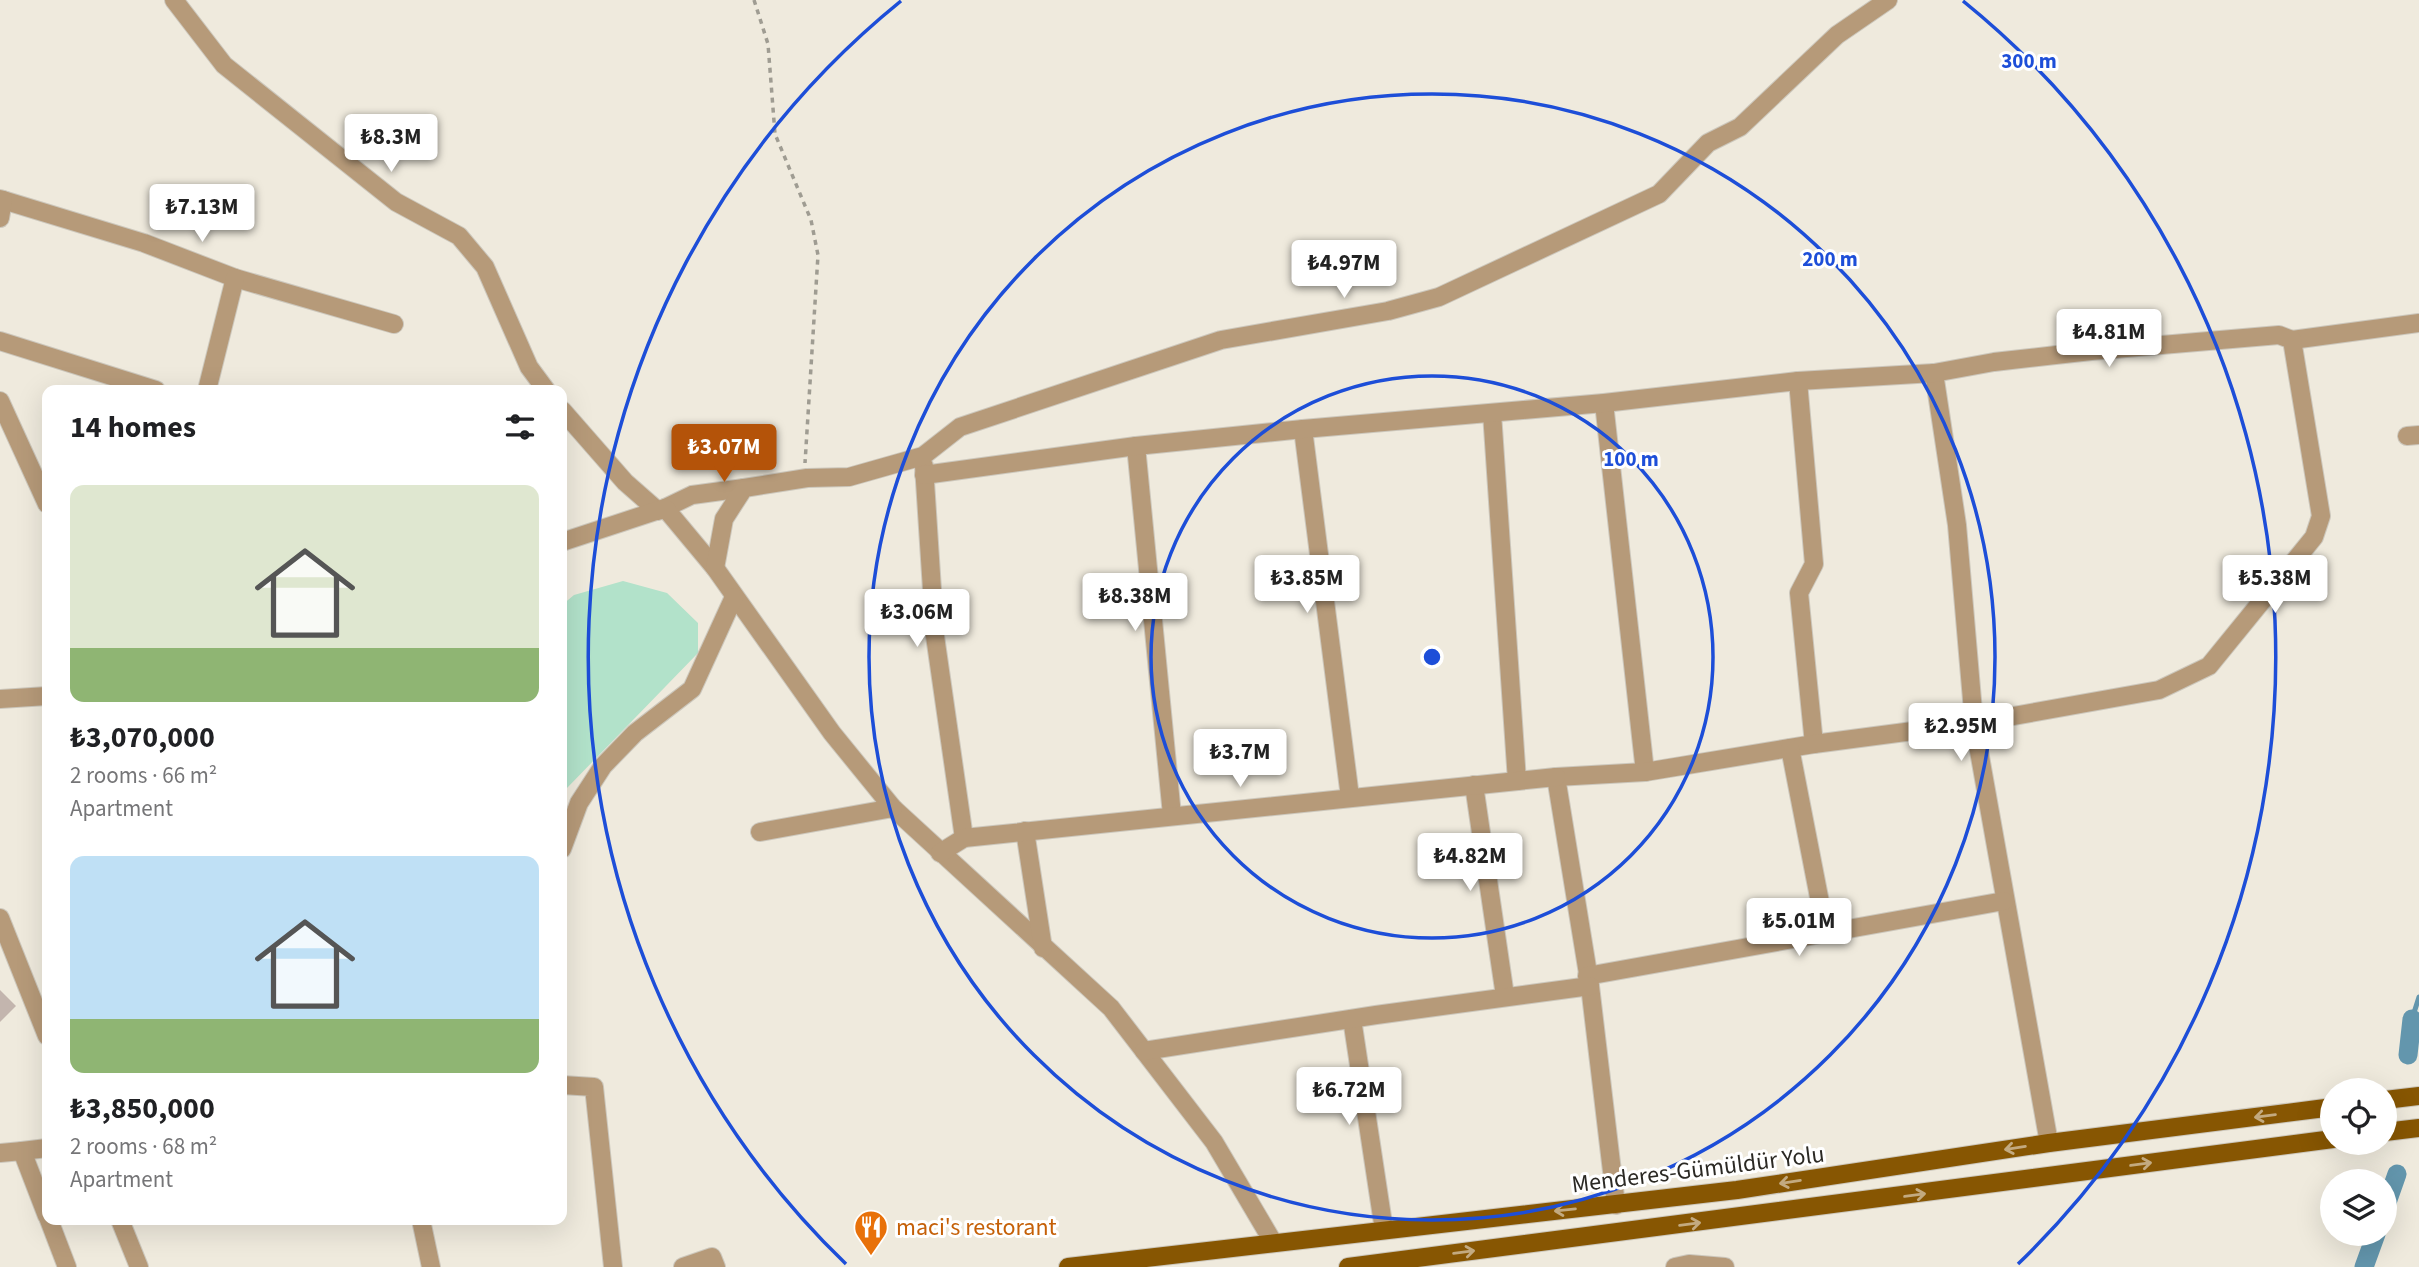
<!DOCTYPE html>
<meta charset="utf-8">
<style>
:root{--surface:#fff;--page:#f2f2f2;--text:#202124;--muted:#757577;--accent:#b45309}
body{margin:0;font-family:"Source Sans 3",sans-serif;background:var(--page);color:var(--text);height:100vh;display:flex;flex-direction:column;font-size:26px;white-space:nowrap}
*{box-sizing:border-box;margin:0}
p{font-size:23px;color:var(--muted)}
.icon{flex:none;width:38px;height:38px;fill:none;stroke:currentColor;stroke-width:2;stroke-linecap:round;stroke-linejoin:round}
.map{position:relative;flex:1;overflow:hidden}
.panel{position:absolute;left:42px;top:385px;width:525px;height:840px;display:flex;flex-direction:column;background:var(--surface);border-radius:14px;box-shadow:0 7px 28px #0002}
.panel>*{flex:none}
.buttons{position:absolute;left:2320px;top:1078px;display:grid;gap:14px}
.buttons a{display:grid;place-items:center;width:77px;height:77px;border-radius:50%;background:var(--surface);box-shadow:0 7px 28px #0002;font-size:35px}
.price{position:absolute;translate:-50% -60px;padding:0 16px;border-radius:7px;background:#fff;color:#222;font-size:23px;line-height:46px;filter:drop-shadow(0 2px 4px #0008)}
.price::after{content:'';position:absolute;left:50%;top:42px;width:21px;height:16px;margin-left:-10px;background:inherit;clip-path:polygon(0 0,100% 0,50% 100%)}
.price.on{background:var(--accent);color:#fff}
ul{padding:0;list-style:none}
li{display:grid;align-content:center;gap:14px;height:371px;padding:0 28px}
li span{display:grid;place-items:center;height:217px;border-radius:14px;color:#555}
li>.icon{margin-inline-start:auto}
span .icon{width:126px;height:126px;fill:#fffc;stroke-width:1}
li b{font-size:30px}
h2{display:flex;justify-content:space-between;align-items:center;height:84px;padding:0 28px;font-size:30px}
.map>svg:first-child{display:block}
</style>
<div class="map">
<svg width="2419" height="1267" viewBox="0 0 2419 1267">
<rect width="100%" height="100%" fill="#efeadd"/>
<polygon fill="#b2e2ca" points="623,581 667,593 698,623 698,653 567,788 562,801 562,605 574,595"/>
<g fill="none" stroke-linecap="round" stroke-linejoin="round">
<polyline stroke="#6396ad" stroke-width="5" points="2412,1019 2419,997"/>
<g stroke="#6396ad" stroke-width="19">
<polyline points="2408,1055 2412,1019"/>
<polyline points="2385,1208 2397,1174"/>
<polyline points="2364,1267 2376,1234"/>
</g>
</g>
<polygon fill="#c3b5ae" points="0,990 16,1006 0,1022"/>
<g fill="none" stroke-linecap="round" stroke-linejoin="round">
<g stroke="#ccc7bc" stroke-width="20">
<g id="minor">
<polyline points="174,0 224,65 396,202 459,236 485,267 529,367 546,390"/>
<polyline points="0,199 144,243 235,278 394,324"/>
<polyline points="0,218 3,200"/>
<polyline points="2292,340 2419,323"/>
<polyline points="0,341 156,390"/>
<polyline points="1934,373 1957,525 1974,723 2049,1143"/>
<polyline points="1798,381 1814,564 1799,593 1814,744"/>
<polyline points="207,390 235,278"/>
<polyline points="0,401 47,504"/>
<polyline points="1604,403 1645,772"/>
<polyline points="562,410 625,482 658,511"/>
<polyline points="1492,413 1517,781"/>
<polyline points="1303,429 1350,797"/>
<polyline points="2407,436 2419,435"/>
<polyline points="1136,446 1172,815"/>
<polyline points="924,466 935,636 964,838"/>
<polyline points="924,475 1136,446 1303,429 1604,403 1798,381 1934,373 1994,362 2091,351 2279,335 2292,340 2321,516 2314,537 2209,666 2159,690 1974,723 1814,744 1645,772 1556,777 1590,986 1616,1205"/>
<polyline points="665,508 692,495 744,488"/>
<polyline points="562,542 665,508 715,568 832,733 893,808 1111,1008 1214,1142 1273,1242"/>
<polyline points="715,568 724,519 744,488 807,478 849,477 923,456 960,427 1221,340 1388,311 1439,297 1659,194 1708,143 1740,127 1837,35 1888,0"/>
<polyline points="0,699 47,696"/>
<polyline points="1790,748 1826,933"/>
<polyline points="1474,785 1505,996"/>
<polyline points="1025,831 1043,948"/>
<polyline points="760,832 893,808"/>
<polyline points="562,849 579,803 603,766 635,733 692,689 734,597"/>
<polyline points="940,853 964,838 1556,777"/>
<polyline points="0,918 47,1036"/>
<polyline points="1587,976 2004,901"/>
<polyline points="1352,1019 1384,1230"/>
<polyline points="1144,1051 1376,1015 1590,986"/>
<polyline points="562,1085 594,1087 613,1267"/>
<polyline points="22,1151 47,1148"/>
<polyline points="0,1153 22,1151 47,1216"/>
<polyline points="49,1220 67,1267"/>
<polyline points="120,1220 139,1267"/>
<polyline points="421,1220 431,1267"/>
<polyline points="683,1267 712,1257 716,1267"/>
<polyline points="1675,1267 1689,1264 1725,1267"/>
</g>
</g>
<g stroke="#ccc7bc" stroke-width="20">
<g id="major">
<polyline points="2385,1100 2419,1096"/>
<polyline points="2385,1132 2419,1128"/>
<polyline points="1068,1267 1737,1190 2049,1143 2333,1107"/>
<polyline points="1348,1267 2333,1139"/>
</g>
</g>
<polyline stroke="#9f9c92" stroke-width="3.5" stroke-dasharray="5 5" stroke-linecap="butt" points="754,0 768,44 775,134 811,220 818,255 805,463"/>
<use href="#minor" stroke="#b69a79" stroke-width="18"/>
<use href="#major" stroke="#875602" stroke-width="18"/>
</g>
<defs><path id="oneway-shaft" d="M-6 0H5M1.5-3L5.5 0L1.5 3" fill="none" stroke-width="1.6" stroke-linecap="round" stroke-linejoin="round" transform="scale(1.75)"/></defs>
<g stroke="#c3aa80">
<use href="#oneway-shaft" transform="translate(2265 1116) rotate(173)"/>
<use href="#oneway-shaft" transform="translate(2015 1148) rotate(171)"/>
<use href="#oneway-shaft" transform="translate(2141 1164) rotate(-8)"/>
<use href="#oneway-shaft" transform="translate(1790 1182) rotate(171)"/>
<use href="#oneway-shaft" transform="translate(1915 1195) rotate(-8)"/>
<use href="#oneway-shaft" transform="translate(1565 1210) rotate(174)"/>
<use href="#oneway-shaft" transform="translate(1690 1224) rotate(-7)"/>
<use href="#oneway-shaft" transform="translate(1464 1252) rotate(-7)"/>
</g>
<g fill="none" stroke="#1d4ed8" stroke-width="3.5">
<circle cx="1432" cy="657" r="281"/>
<circle cx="1432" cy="657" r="563"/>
<path d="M846 1264A844 844 0 0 1 901 1M1963 1A844 844 0 0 1 2018 1264"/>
</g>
<defs>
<g id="restaurant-pin" transform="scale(1.75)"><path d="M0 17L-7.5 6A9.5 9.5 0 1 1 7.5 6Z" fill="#e8710a" stroke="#fff"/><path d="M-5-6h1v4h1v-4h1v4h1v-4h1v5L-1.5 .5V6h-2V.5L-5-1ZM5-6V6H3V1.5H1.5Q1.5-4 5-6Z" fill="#fff"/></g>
</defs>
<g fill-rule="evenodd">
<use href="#restaurant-pin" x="871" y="1227"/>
</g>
<g text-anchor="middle" stroke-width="6" stroke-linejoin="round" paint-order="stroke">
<g font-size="24" fill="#2b2924" stroke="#fff">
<text transform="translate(1698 1169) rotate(-7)" y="8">Menderes-Gümüldür Yolu</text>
</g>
<g font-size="24" fill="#c56008" stroke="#fff" text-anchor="start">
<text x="896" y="1235">maci's restorant</text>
</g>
</g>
<circle cx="1432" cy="657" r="10" fill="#1d4ed8" stroke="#fff" stroke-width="3.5"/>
<g font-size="21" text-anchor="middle" font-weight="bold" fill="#1d4ed8" stroke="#fff" stroke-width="6" stroke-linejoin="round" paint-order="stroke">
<text x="2029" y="68">300 m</text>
<text x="1830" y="266">200 m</text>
<text x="1631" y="466">100 m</text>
</g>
</svg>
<div class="buttons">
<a><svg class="icon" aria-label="locate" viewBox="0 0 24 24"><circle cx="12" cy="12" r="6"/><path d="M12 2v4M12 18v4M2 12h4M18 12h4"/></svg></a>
<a><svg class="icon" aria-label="layers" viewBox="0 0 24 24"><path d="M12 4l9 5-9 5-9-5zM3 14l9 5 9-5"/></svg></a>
</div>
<b class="price" style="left:391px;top:174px">₺8.3M</b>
<b class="price" style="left:202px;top:244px">₺7.13M</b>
<b class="price" style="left:1344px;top:300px">₺4.97M</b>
<b class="price" style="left:2109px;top:369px">₺4.81M</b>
<b class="price on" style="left:724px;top:484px">₺3.07M</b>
<b class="price" style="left:1307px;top:615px">₺3.85M</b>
<b class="price" style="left:2275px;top:615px">₺5.38M</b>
<b class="price" style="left:1135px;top:633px">₺8.38M</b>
<b class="price" style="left:917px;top:649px">₺3.06M</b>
<b class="price" style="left:1961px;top:763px">₺2.95M</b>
<b class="price" style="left:1240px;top:789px">₺3.7M</b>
<b class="price" style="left:1470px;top:893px">₺4.82M</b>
<b class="price" style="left:1799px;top:958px">₺5.01M</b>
<b class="price" style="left:1349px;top:1127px">₺6.72M</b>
<section class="panel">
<h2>14 homes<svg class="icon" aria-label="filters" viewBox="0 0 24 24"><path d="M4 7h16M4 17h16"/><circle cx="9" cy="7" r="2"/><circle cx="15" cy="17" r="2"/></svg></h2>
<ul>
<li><span style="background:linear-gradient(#dfe7d0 75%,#8fb573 0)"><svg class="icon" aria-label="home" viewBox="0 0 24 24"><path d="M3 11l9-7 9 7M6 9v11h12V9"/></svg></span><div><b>₺3,070,000</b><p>2 rooms · 66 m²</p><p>Apartment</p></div></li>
<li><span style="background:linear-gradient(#bfe0f5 75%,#8fb573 0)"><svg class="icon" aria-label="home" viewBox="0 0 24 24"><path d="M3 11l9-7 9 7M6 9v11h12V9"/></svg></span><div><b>₺3,850,000</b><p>2 rooms · 68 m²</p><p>Apartment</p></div></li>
</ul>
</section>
</div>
